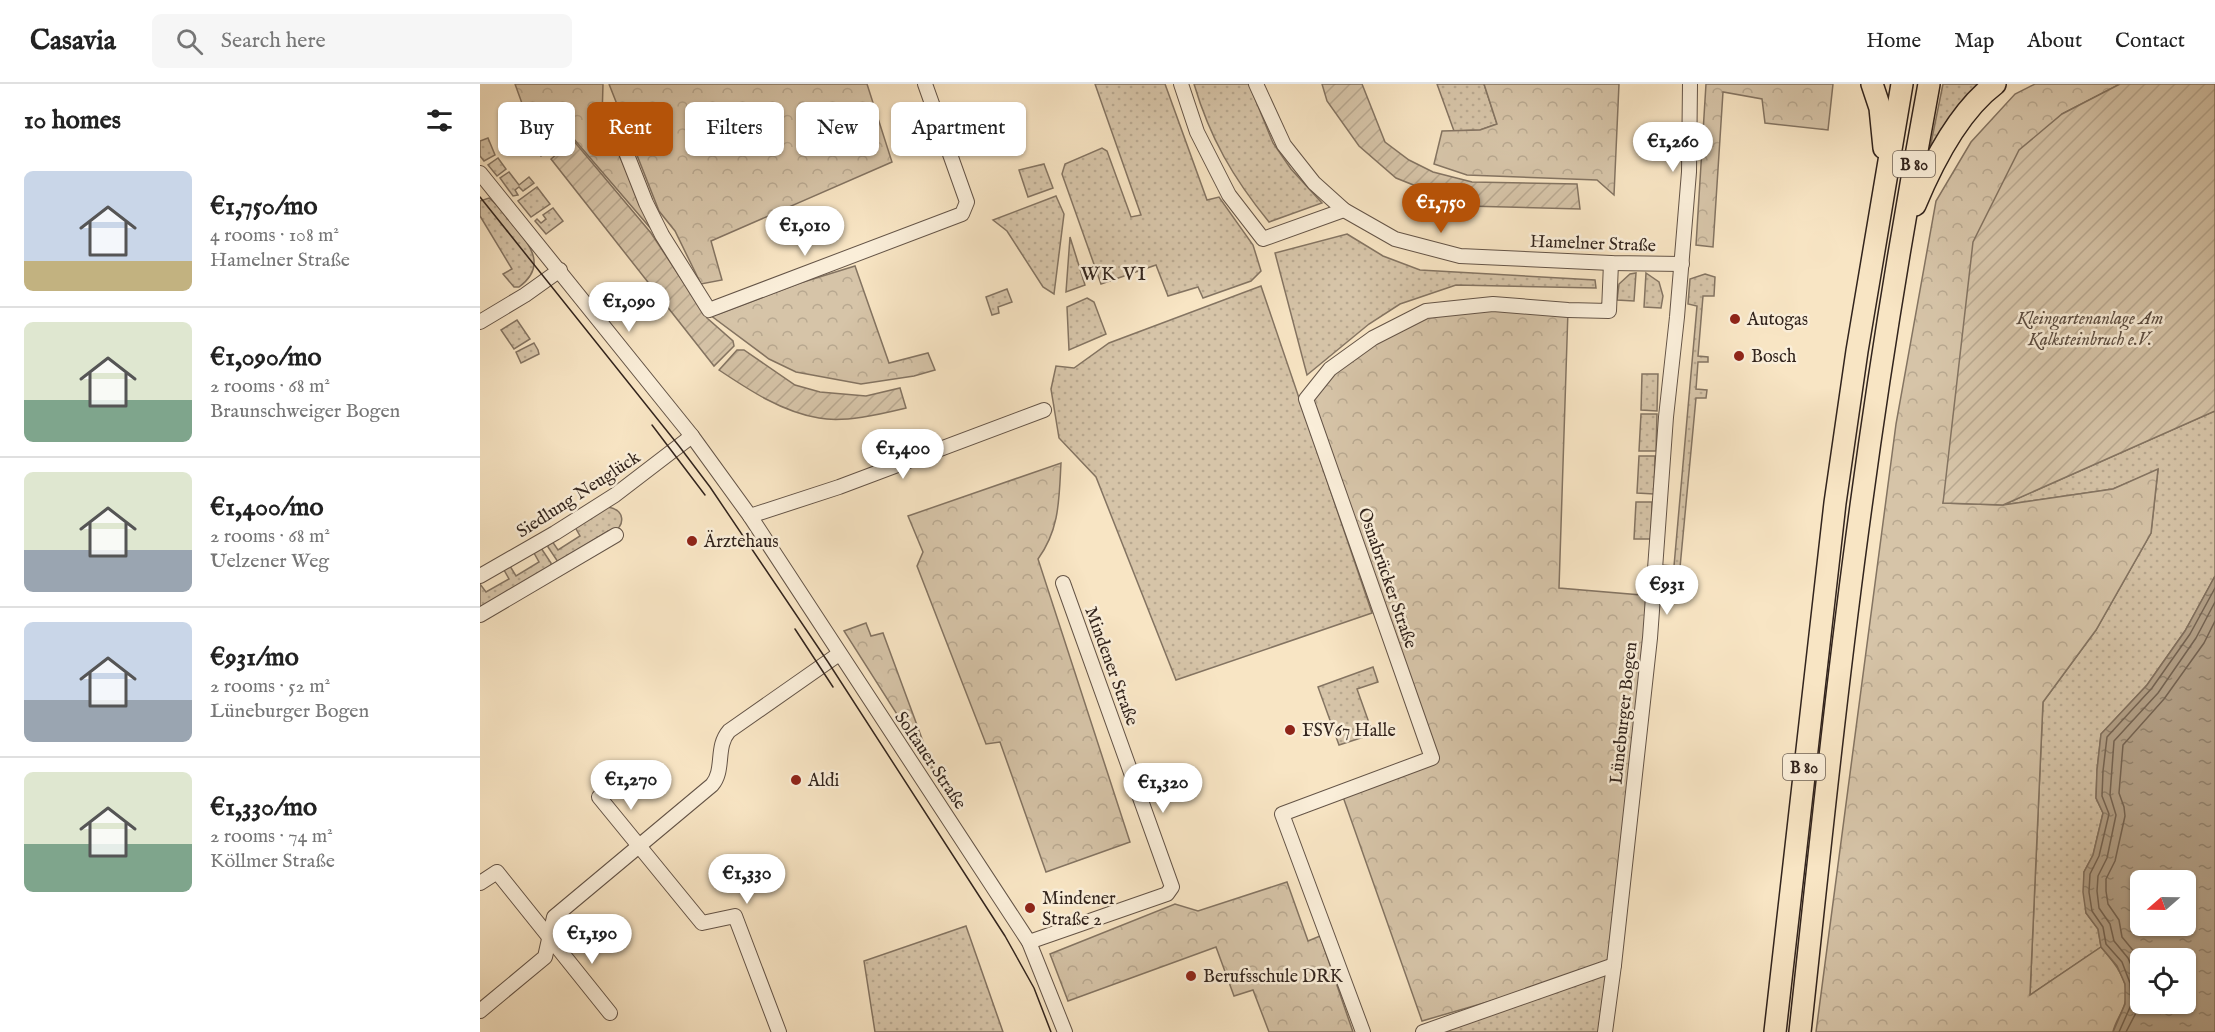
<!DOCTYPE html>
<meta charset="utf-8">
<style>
:root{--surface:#fff;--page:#f6f6f6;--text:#222;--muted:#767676;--line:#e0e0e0;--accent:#b45309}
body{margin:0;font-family:"IM FELL English",serif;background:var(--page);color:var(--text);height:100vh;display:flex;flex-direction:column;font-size:22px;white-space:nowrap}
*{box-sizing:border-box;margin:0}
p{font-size:20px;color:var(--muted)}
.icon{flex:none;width:33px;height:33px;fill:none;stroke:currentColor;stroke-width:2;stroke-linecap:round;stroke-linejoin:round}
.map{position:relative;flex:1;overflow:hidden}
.sheet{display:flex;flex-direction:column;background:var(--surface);width:480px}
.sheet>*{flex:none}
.banner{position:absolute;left:18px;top:18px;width:570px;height:54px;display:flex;gap:12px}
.needle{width:39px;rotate:250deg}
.buttons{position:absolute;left:1650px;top:786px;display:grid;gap:12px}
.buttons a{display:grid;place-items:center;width:66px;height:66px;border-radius:9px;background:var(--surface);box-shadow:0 2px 4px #0004;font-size:30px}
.price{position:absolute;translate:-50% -51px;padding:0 14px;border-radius:21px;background:#fff;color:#222;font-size:20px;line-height:39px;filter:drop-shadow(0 2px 3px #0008)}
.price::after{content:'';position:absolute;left:50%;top:36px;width:18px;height:14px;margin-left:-9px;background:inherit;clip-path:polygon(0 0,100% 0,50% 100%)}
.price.on{background:var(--accent);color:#fff}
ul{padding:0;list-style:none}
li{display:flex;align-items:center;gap:18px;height:150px;padding:0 24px}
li+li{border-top:2px solid var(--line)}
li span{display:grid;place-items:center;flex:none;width:168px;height:120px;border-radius:9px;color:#555}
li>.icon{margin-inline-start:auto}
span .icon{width:72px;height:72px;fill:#fffc;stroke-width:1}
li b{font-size:26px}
h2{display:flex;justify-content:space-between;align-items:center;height:72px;padding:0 24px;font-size:26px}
.pill{padding:0 21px;border-radius:9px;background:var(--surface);box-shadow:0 2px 4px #0004;font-size:21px;line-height:54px}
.pill.on{background:var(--accent);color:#fff}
header{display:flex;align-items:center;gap:36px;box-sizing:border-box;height:84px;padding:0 30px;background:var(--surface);border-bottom:2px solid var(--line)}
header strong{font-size:28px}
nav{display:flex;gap:33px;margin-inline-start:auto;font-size:21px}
.search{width:420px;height:54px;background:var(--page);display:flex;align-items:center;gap:15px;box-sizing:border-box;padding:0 21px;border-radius:9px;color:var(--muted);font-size:22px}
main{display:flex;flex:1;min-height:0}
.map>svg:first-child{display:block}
</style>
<header>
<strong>Casavia</strong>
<div class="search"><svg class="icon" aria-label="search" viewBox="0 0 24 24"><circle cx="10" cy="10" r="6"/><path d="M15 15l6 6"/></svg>Search here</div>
<nav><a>Home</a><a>Map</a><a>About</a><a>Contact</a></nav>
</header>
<main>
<section class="sheet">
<h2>10 homes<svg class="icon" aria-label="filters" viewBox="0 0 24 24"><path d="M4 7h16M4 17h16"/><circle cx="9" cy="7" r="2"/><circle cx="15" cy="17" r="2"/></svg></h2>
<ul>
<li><span style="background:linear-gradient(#c9d6e8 75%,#c2b280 0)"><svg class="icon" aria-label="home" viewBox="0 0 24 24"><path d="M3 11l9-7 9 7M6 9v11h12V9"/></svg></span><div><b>€1,750/mo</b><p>4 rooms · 108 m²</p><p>Hamelner Straße</p></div></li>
<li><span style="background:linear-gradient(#dfe7d0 65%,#7fa58c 0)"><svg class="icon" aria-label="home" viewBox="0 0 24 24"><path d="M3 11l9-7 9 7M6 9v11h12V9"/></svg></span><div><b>€1,090/mo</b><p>2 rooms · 68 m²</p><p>Braunschweiger Bogen</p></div></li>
<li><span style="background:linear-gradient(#dfe7d0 65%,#9aa5b1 0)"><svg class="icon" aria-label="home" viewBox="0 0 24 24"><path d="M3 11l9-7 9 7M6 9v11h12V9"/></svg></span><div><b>€1,400/mo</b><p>2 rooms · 68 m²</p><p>Uelzener Weg</p></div></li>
<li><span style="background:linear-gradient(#c9d6e8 65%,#9aa5b1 0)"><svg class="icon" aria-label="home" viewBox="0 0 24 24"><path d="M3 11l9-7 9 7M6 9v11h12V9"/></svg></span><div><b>€931/mo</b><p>2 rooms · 52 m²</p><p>Lüneburger Bogen</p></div></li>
<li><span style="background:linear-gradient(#dfe7d0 60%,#7fa58c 0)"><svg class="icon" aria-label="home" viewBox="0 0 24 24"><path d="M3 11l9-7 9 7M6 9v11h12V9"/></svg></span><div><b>€1,330/mo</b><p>2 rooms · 74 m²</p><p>Köllmer Straße</p></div></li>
</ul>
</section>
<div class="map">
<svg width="1735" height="948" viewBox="0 0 1735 948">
<defs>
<pattern id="grass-dots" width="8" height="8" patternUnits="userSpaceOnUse" patternTransform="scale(1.5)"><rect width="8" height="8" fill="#d6c4a8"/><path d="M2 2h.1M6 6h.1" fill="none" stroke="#b8a890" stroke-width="1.8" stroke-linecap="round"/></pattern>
<pattern id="forest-crowns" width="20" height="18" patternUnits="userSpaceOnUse" patternTransform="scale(1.5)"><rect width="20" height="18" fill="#d6c4a8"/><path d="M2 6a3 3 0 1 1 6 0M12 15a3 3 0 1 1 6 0" fill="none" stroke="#b8a890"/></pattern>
<pattern id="garden-furrows" width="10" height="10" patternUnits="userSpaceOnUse" patternTransform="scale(1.5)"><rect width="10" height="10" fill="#d6c4a8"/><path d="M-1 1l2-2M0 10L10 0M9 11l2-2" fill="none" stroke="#b8a890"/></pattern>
<pattern id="water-ripples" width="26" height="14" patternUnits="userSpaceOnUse" patternTransform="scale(1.5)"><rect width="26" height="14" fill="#b5a38b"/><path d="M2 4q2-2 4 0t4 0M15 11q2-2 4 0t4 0" fill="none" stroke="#948571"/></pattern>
</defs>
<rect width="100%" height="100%" fill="#f8e5c4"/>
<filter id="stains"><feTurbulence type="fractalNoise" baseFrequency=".00333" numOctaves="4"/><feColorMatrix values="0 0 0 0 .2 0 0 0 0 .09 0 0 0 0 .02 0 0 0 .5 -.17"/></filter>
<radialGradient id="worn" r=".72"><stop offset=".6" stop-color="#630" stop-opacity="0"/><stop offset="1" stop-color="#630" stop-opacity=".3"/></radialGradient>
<g fill="url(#grass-dots)" stroke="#847462" stroke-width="1.5">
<polygon points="615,0 685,0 727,116 739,113 773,161 781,187 771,197 723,214 718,203 688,212 676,181 621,200 582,90 585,80 622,64 627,67 651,133 661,131"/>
<path d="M714 0H769L793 59 811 85 842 119 789 138C753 94 730 54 714 0Z"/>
<polygon points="957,0 1004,0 1017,40 1000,46 974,47"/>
<polygon points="1463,0 1508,0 1447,79"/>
<polygon points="8,54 15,71 4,77 0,72 0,57"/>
<polygon points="18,74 26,85 17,92 8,81"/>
<polygon points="564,80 573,104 548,113 539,86"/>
<polygon points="29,88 39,101 49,93 54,99 43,107 39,103 35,106 38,111 33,112 20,94"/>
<polygon points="57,103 70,120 51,133 38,117"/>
<polygon points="576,112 584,130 574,210 563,203 527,147 513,136"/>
<path d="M9 114C19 122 27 132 35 142 52 164 66 183 39 203H34L23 190 32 185 0 132V117Z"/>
<polygon points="73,124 83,137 66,150 55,137 57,135 61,139 66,135 63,131"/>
<polygon points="867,150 903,172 940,186 1115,196 1116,204 976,201 920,220 889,240 827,291 795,169"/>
<polygon points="590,153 605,201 586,208"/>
<polygon points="1156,189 1154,217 1137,216 1139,200 1150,190"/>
<polygon points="1166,189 1179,198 1183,212 1181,224 1164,223"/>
<polygon points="1225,190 1235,193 1234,212 1223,212 1218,272 1228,273 1228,278 1218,278 1216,305 1227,306 1226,314 1216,314 1199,494 1211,494 1207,498 1186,497 1181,489 1182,481 1194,482 1217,222 1208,220 1210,195"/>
<polygon points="781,202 892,529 696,596 616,393 579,354 571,305 576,282 594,284 629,259"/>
<polygon points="527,205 532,218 518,223 519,229 512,231 506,213"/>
<polygon points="607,214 614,218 626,250 589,266 587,223"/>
<polygon points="37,236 50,255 34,265 21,246"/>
<polygon points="54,259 58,266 59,270 41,279 36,268"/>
<polygon points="1162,290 1178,290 1177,327 1161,326"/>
<polygon points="1735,327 1735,492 1705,547 1667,601 1621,650 1617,686 1616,714 1623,729 1613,771 1604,788 1606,829 1618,845 1621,863 1550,911 1563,618 1616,546 1671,449 1678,386 1633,405 1523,421"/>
<polygon points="1161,330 1177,330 1176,367 1159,367"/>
<polygon points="1159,372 1175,372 1174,410 1157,409"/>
<polygon points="1156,418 1172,418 1171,455 1154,455"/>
<path d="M128 423C145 426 146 441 132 449L128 447 78 478 68 463V460L72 457 78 466 100 452 95 443Z"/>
<polygon points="61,464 71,479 71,482 0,524 0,500 6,508 29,495 24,486 30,482 36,492 59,478 54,469"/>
<polygon points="893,583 898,598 877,605 893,650 859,661 838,603"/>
<polygon points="486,842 523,948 395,948 384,877"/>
<polygon points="1134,881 1125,948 952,948"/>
</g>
<g fill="url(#forest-crowns)" stroke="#847462" stroke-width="1.5">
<polygon points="35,0 123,0 122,35 174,145 238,230 320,199 375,182 409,279 448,269 455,286 434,292 381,300 316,288 289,275 230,231 172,146 93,54 61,72"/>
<polygon points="129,0 387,0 412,78 231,157 242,196 221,200 195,147 179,127"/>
<polygon points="1004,0 1139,0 1134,111 1117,96 987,91 954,80 962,47 1000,46 1017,40"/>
<polygon points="1226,0 1353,0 1348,46 1285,39 1282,15 1243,8 1233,163 1216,161"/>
<path d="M1555 0H1640L1582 30 1463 419 1523 421 1633 405 1678 385 1671 449 1616 546 1563 618 1550 911 1621 863C1634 878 1653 900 1644 922 1641 931 1635 938 1633 948H1336L1416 340 1456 117 1491 58 1535 10Z"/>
<polygon points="1088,226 1079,504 1173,512 1134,881 942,937 862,710 952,675 826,315 850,285 949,227"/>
<path d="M581 379C579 414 580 445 558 475L650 758 566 788 520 658 506 660 437 482 443 468 428 432Z"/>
<polygon points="386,539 391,552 403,549 455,690 364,547"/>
<polygon points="807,798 828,857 840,852 873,948 789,948 773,906 754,912 736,863 588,917 570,870 695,820 718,827"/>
</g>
<g fill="url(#garden-furrows)" stroke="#847462" stroke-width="1.5">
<polygon points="842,0 882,0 905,58 929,76 953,88 992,98 1097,100 1100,125 986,122 916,94 879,62 847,17"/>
<polygon points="1640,0 1735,0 1735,327 1523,421 1463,419 1493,158 1539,66 1582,30"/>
<polygon points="93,56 171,149 227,234 253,257 254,262 234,282 71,75"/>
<path d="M257 266H264L315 301 340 308 386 312 420 304 426 324C401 330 364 339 339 334 302 328 269 306 239 286Z"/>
</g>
<path fill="url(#water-ripples)" stroke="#81705f" stroke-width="1.5" fill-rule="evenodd" d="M1735 492V948H1633L1645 920V900L1637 882 1621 863 1618 845 1606 829 1603 808 1604 788 1613 771 1623 729 1616 714 1617 686 1621 650 1667 601 1705 547ZM1660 796H1706V842H1660ZM1660 874H1706V920H1660Z"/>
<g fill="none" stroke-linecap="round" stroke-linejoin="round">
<g stroke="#746454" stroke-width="1.5">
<polyline points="1660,880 1656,870 1642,853 1639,836 1628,820 1626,807 1626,795 1635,777 1645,732 1644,723 1639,709 1643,661 1684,615 1724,559 1735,537"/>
<polyline points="1639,948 1651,921 1650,899 1642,878 1626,860 1623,843 1612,827 1609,808 1610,790 1619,772 1629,730 1622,712 1623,687 1627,653 1672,604 1710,550 1735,504"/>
<polyline points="1646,948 1659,923 1658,897 1648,874 1634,857 1630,840 1619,824 1617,807 1618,792 1627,774 1636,731 1630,711 1634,657 1678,609 1716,554 1735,518"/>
</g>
<g stroke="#645447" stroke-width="16">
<g id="minor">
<polyline points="701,0 717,48 749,111 783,155 864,126"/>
<polyline points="776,0 804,61 834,99 864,126 915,155 980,172 1131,179 1202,180"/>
<polyline points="140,53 166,119 182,151 229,226 482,130 487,118 445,0"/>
<polyline points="0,89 212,352 270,432 549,858 585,948"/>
<polyline points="0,238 45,211 80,186"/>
<polyline points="270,432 359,403 564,326"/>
<polyline points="0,492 75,449 135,411 212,352"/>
<polyline points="0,531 136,451"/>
<polyline points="119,713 222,839 255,832 299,948"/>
<polyline points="0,799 17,788 130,929"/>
<polyline points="549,858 687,810 692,803 583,499"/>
<path d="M0 927 65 873 74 833 232 701C245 686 235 663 249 647L359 570"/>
<polyline points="883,948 802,730 952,674 826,315 850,285 893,254 946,227 1013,220 1088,226 1129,227 1131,179"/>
<polyline points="943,948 1134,881"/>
<polyline points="1125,948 1134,881 1170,554 1186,333 1197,233 1209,88 1210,0"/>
</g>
</g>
<g stroke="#32241d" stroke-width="24">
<g id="highway">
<polyline points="1392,0 1400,24 1404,64"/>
<path d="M1435 121C1452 80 1479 27 1515 0"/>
<polyline points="1295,948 1355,419 1377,267 1422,0"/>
<path d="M1320 948C1339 773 1357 597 1381 422 1400 281 1423 140 1449 0"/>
</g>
</g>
<use href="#minor" stroke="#faeed9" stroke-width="14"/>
<use href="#highway" stroke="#f8e5c4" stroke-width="21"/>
<g stroke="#32241d" stroke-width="1.5">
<polyline points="0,113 199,362 230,403 348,578 525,852 554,904 571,948"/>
<polyline points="172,341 225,411"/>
<polyline points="315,545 353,603"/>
</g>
</g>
<g fill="#8f2418" stroke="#faeed9" stroke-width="2">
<circle cx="1255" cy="235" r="6"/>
<circle cx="1259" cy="272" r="6"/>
<circle cx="212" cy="457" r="6"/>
<circle cx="810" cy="646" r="6"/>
<circle cx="316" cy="696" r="6"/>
<circle cx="550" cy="824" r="6"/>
<circle cx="711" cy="892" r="6"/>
</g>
<g text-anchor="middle" stroke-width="5" stroke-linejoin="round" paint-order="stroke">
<g fill="#faeed9" stroke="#6e6155" stroke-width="1.5">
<rect x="1413" y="67" width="42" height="26" rx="4.5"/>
<rect x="1303" y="670" width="42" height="26" rx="4.5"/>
</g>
<g font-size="16" font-weight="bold" fill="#32241d">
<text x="1434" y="86">B 80</text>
<text x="1324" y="689">B 80</text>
</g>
<g font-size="18" fill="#32241d" stroke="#faeed9">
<text transform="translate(1113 159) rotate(2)" y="6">Hamelner Straße</text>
<text transform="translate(98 410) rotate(-33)" y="6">Siedlung Neuglück</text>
<text transform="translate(908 494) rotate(71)" y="6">Osnabrücker Straße</text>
<text transform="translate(632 582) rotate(70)" y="6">Mindener Straße</text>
<text transform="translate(1143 629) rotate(-84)" y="6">Lüneburger Bogen</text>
<text transform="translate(451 676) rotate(56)" y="6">Soltauer Straße</text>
</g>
<g font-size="18" font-style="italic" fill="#5b4c40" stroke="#faeed9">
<text x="1610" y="240">Kleingartenanlage Am<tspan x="1610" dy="21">Kalksteinbruch e.V.</tspan></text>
</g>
<g font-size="18" fill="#32241d" stroke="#faeed9" text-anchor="start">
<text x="1267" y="241">Autogas</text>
<text x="1271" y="278">Bosch</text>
<text x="224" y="463">Ärztehaus</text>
<text x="822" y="652">FSV67 Halle</text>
<text x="328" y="702">Aldi</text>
<text x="562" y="820">Mindener<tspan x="562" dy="21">Straße 2</tspan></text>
<text x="723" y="898">Berufsschule DRK</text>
</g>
<g font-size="20" letter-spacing="1.5" fill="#32241d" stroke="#faeed9">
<text x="634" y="196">WK VI</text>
</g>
</g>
<rect width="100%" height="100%" filter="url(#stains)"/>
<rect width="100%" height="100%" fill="url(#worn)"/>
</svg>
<div class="buttons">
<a><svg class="needle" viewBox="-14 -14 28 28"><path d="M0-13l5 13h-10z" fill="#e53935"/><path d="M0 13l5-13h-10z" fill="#767676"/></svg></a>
<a><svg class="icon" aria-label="locate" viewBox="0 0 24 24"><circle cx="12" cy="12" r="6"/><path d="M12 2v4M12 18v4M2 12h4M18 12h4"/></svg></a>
</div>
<b class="price" style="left:1193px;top:89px">€1,260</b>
<b class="price on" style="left:961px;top:150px">€1,750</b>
<b class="price" style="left:325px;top:173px">€1,010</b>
<b class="price" style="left:149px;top:249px">€1,090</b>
<b class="price" style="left:423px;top:396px">€1,400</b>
<b class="price" style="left:1187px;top:532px">€931</b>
<b class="price" style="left:151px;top:727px">€1,270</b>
<b class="price" style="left:683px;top:730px">€1,320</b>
<b class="price" style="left:267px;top:821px">€1,330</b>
<b class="price" style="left:112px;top:881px">€1,190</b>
<div class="banner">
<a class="pill">Buy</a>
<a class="pill on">Rent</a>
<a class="pill">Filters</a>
<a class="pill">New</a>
<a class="pill">Apartment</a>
</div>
</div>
</main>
